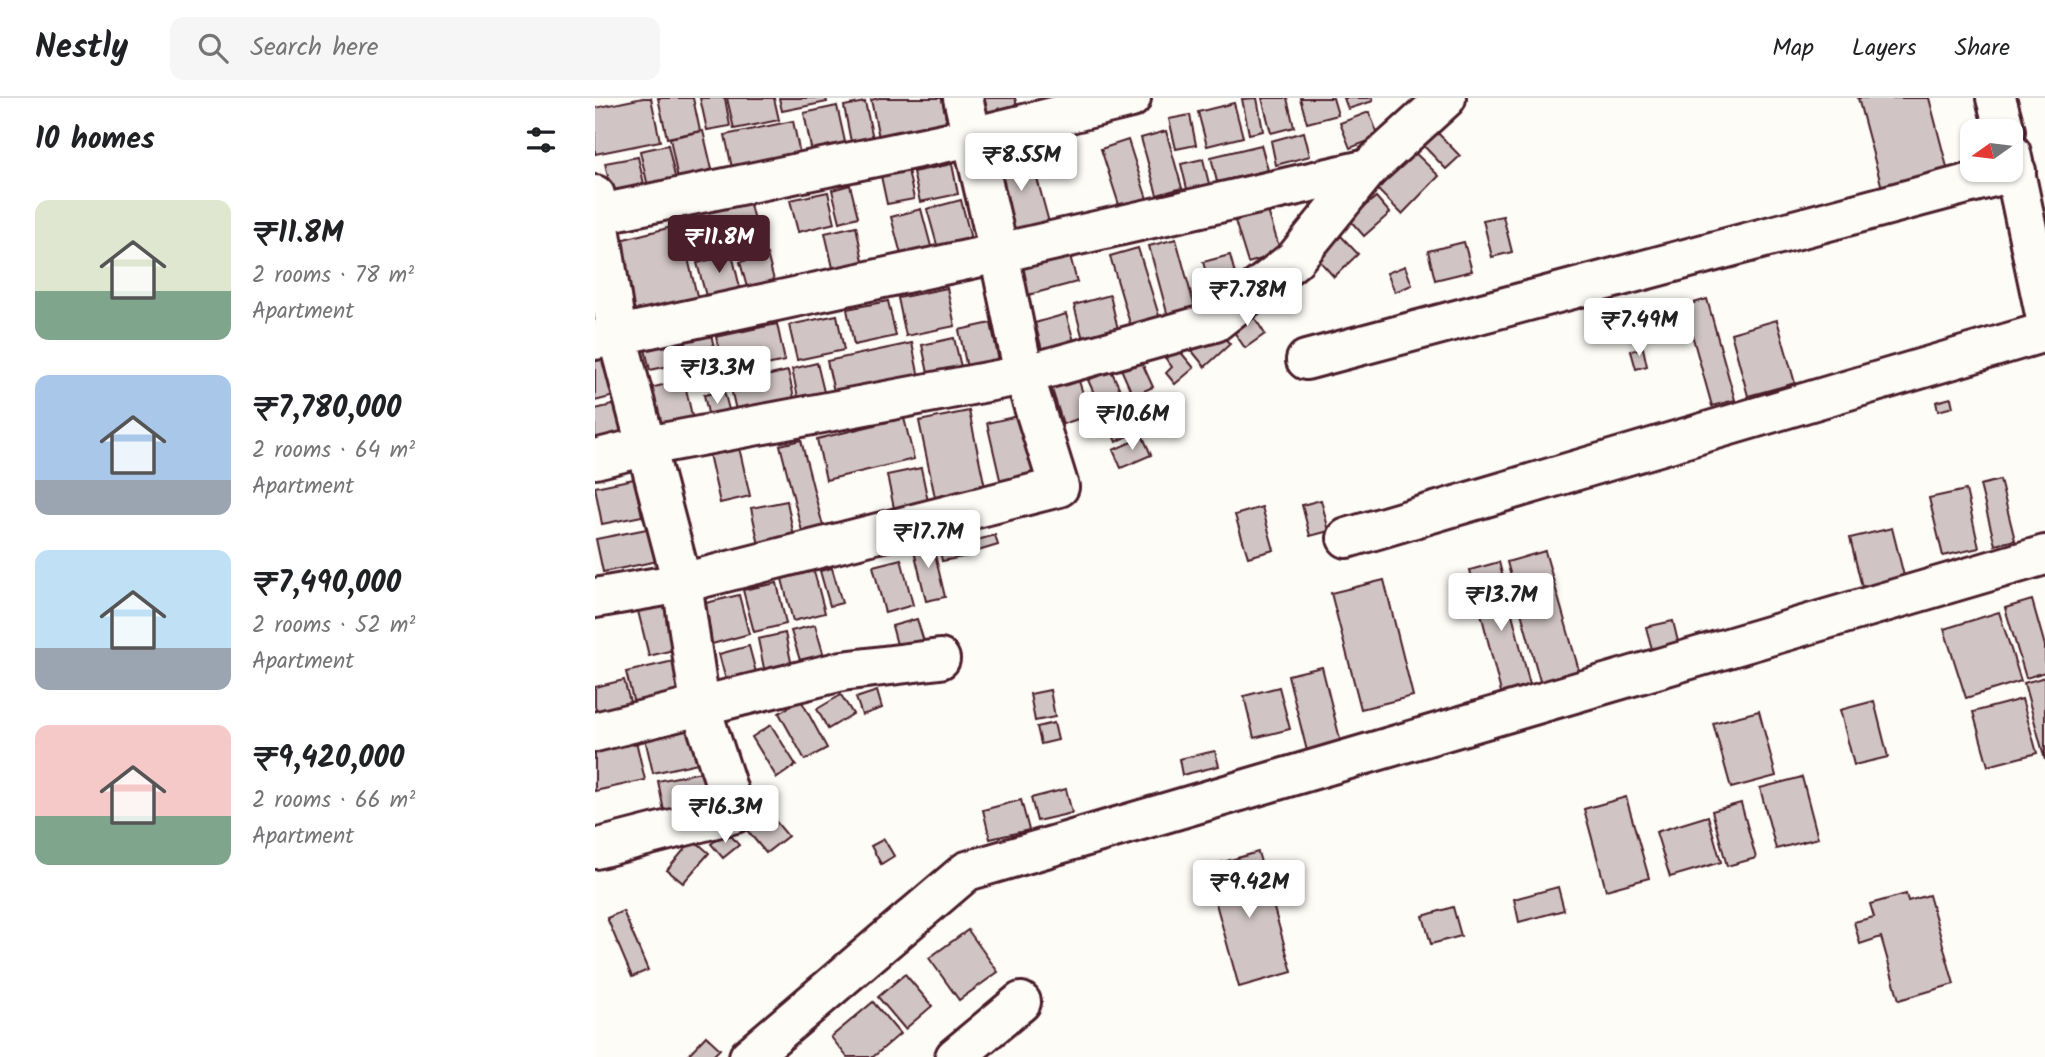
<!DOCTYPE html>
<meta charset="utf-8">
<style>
:root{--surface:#fff;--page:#f6f6f6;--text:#202124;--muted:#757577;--line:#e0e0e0;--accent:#4a1f2b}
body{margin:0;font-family:Kalam,sans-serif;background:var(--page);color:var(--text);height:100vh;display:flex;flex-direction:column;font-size:26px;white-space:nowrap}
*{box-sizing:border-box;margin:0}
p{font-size:23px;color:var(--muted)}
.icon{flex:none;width:38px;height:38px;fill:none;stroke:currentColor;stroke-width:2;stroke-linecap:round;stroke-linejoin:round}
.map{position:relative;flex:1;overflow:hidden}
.side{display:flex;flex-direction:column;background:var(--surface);width:595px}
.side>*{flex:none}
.needle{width:46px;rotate:256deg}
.tools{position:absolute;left:1365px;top:21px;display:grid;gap:14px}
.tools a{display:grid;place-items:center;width:63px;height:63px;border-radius:14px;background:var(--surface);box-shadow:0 2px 5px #0004;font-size:35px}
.price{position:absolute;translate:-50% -60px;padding:0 16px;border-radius:7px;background:#fff;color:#222;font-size:23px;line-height:46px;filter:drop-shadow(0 2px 4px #0008)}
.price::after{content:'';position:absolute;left:50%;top:42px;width:21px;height:16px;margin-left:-10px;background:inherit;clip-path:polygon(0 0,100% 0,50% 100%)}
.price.selected{background:var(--accent);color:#fff}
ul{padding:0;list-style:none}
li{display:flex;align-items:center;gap:21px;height:175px;padding:0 35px}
li span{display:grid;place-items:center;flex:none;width:196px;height:140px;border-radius:14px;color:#555}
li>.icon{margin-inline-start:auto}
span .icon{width:84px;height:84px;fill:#fffc;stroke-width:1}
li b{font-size:30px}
h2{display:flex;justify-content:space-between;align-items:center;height:84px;padding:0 35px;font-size:30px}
header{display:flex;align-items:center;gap:42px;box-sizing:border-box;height:98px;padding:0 35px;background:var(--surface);border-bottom:2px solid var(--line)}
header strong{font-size:33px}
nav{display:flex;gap:38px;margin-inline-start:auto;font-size:24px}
.search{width:490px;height:63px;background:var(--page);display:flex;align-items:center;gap:18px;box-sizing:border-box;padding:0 24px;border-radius:14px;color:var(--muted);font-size:26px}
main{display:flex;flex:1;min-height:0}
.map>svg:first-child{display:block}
</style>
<header>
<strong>Nestly</strong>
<div class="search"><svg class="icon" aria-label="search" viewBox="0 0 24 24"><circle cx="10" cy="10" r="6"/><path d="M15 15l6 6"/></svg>Search here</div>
<nav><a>Map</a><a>Layers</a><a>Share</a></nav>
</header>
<main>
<section class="side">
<h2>10 homes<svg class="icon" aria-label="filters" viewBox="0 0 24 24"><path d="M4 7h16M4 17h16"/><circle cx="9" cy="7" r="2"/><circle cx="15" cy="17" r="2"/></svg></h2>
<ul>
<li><span style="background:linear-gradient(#dfe7d0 65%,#7fa58c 0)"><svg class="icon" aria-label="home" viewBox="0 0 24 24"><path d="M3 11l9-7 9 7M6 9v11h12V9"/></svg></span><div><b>₹11.8M</b><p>2 rooms · 78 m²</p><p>Apartment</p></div></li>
<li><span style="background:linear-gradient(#a9c7e8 75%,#9aa5b1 0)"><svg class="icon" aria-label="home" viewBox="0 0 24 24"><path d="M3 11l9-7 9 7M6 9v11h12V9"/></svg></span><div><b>₹7,780,000</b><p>2 rooms · 64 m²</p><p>Apartment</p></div></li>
<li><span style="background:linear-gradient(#bfe0f5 70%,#9aa5b1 0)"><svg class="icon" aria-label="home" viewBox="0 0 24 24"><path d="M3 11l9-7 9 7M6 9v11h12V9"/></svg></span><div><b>₹7,490,000</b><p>2 rooms · 52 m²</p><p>Apartment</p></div></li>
<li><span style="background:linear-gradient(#f6c9c9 65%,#7fa58c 0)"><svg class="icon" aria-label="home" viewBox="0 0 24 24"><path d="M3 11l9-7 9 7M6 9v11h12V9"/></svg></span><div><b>₹9,420,000</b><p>2 rooms · 66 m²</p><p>Apartment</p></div></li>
</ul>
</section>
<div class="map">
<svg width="1450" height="959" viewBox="0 0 1450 959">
<rect width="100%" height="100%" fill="#fdfcf7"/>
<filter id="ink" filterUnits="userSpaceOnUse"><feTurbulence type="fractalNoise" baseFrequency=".0143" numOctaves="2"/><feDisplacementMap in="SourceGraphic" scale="14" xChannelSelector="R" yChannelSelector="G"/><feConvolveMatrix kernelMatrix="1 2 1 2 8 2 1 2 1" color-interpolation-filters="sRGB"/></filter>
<g filter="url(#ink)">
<g fill="#d0c5c4" stroke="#4a1f2b" stroke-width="2">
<polygon points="48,0 56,0 65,43 0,56 0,10"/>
<polygon points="63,0 98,0 105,33 72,40"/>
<polygon points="105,0 130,0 135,28 112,32"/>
<polygon points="132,0 179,0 184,22 139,31"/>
<polygon points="184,0 231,0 232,4 187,13"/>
<polygon points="284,0 347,0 353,29 285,44 276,2"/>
<polygon points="386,0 420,0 425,20 393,28"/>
<polygon points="662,0 668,33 654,36 647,1"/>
<polygon points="667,0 692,0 699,29 676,35"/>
<polygon points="705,0 738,0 743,17 712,25"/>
<polygon points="749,0 777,0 778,3 753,11"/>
<polygon points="1263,0 1334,0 1353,73 1287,90"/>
<polygon points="270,4 279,45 257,49 249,8"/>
<polygon points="639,5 648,39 612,48 603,14"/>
<polygon points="242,8 252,53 218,60 209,15"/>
<polygon points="774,14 784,39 755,50 745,25"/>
<polygon points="595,17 601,47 581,51 574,21"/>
<polygon points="198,23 205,56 137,70 130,37"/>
<polygon points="839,31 865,58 851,71 825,44"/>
<polygon points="108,33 119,80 84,87 75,40"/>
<polygon points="571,33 587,90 562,97 546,40"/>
<polygon points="709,34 715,58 681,67 676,43"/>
<polygon points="533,42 553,104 526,113 506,51"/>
<polygon points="811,46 844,78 807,116 775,84"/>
<polygon points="73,47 82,88 54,93 45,53"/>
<polygon points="666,47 673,72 622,84 616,59"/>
<polygon points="434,51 455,128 418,139 396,62"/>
<polygon points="43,59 51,95 18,102 10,65"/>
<polygon points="608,61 615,90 593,95 586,66"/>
<polygon points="357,66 363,96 325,104 318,74"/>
<polygon points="313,72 319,101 292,106 286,78"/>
<polygon points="255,87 263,119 245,124 237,92"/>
<polygon points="233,94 240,125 203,134 195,102"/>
<polygon points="781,99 795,115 769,138 754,121"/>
<polygon points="366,102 377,145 344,154 332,111"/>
<polygon points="154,103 164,141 103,157 94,119"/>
<polygon points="326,111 337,152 307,160 296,119"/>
<polygon points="673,113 686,155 653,165 640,123"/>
<polygon points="908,118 917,154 897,159 888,122"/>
<polygon points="85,127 103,202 39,218 21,143"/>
<polygon points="261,128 269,168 239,174 230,135"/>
<polygon points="746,138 763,156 739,179 722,160"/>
<polygon points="581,141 601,214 574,222 554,148"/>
<polygon points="869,144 877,173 840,182 833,153"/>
<polygon points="543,150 566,224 537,232 515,158"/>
<polygon points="474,154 482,184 433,197 425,167"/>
<polygon points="137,156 145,190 111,198 102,165"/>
<polygon points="172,156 180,186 153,193 145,164"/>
<polygon points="635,157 644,191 618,199 608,164"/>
<polygon points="810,168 817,187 800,194 792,175"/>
<polygon points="352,190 360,228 311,238 303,200"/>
<polygon points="515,197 525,240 490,249 479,207"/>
<polygon points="1112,201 1140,302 1117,308 1089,208"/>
<polygon points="293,203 301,238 259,247 252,211"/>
<polygon points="654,211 670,236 650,250 633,225"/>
<polygon points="471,216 481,250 449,259 440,225"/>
<polygon points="242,217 249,252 202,262 194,227"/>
<polygon points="1182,222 1200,285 1153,298 1136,235"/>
<polygon points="396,225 405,268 373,275 364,232"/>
<polygon points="182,226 190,263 129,276 121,239"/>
<polygon points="622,231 635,246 610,269 597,253"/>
<polygon points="116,236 125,277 98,283 90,241"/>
<polygon points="82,240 88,265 55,272 49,247"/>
<polygon points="359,240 367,273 334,280 327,247"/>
<polygon points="317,245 324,280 240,298 232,263"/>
<polygon points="1048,250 1052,268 1041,271 1036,253"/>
<polygon points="583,251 599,270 580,286 571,275 577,269 571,261"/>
<polygon points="12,256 23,297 0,303 0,259"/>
<polygon points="543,256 558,289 538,298 523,264"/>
<polygon points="222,265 230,298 204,304 197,271"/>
<polygon points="516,272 544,333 521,344 493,282"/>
<polygon points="193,273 200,304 142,317 135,286"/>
<polygon points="482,277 495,317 468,326 455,285"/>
<polygon points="89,282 100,331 65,339 55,290"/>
<polygon points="129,293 136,319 115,324 109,297"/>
<polygon points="563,296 574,319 551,330 541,306"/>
<polygon points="1356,300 1358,309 1343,313 1341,304"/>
<polygon points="22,306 31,344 0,351 0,311"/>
<polygon points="374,313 391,394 341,404 324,323"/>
<polygon points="432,316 446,381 407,390 392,325"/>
<polygon points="309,320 319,361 231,382 222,341"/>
<polygon points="548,339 556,357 526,370 518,352"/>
<polygon points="206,342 230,436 209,441 185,347"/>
<polygon points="144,349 155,398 125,405 114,356"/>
<polygon points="326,370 334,408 300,415 292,377"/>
<polygon points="39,381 47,418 7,426 0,389"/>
<polygon points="1405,382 1420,442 1400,447 1385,387"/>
<polygon points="1371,392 1384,450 1348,458 1334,400"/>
<polygon points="726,402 734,433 715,438 707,407"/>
<polygon points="192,403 200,444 165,452 156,410"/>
<polygon points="667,409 679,452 653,459 640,417"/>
<polygon points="367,427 373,458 347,463 341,432"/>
<polygon points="57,430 63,463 8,474 1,441"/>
<polygon points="1297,430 1309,478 1267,489 1255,440"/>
<polygon points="400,437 403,447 383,453 379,443"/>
<polygon points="336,440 350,499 331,503 317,444"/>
<polygon points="950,453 987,583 948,594 912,464"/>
<polygon points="306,461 318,507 290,515 278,468"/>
<polygon points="904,464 938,599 909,606 875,472"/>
<polygon points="237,470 247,505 235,508 225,473"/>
<polygon points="219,473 230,515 198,523 187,481"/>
<polygon points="789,482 818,598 766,611 736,495"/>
<polygon points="182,485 191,526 159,534 148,492"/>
<polygon points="144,497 154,536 117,546 107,506"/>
<polygon points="1437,502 1450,548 1450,574 1431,580 1410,510"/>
<polygon points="75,505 86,550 54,558 43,513"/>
<polygon points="1404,514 1426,583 1371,600 1349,531"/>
<polygon points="322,521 330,547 304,554 297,528"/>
<polygon points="1078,523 1084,548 1058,555 1051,529"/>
<polygon points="220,527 231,565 208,572 196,533"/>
<polygon points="190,535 198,573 171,580 163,541"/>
<polygon points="154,548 163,582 133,590 124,556"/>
<polygon points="83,562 91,593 39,606 31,574"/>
<polygon points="727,569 747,649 713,657 693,577"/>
<polygon points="1450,579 1450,662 1429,585"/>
<polygon points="29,582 37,611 3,620 0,608 0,589"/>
<polygon points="684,589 695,631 659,640 649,598"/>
<polygon points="455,592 460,619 440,623 435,596"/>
<polygon points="282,593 287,610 267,617 261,600"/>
<polygon points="246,597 258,616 233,631 222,611"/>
<polygon points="1427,601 1442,655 1393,668 1378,614"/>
<polygon points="206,602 232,650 210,662 184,615"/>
<polygon points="1279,603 1293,659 1259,667 1245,612"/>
<polygon points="1164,613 1181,678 1136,690 1118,625"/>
<polygon points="98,625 107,664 58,675 49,636"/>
<polygon points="459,625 463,642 446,646 442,629"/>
<polygon points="176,627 201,667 182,680 157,639"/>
<polygon points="41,643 50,682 0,693 0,653"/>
<polygon points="620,653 624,668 587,677 584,661"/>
<polygon points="116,672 124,707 70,718 63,683"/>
<polygon points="1207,679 1223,740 1181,751 1165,690"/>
<polygon points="471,691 477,715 442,723 436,700"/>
<polygon points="1031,699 1054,780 1011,792 989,711"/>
<polygon points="426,702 434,732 395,741 388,712"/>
<polygon points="1146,705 1161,760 1132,768 1117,713"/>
<polygon points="167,707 193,738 171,755 146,725"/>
<polygon points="1113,718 1126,764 1075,779 1061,734"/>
<polygon points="132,733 144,747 128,760 116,746"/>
<polygon points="98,741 114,755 88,785 72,772"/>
<polygon points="289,741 299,758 286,766 276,748"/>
<polygon points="663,754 697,874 644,889 611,769"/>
<polygon points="963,789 969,812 924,824 919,801"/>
<polygon points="1311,796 1313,803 1334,797 1359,886 1304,902 1286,839 1265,846 1259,824 1279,819 1275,806"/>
<polygon points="858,809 866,838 836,846 828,818"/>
<polygon points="28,813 53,872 37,879 12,820"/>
<polygon points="373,832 403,874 364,902 334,860"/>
<polygon points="310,876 337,908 310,931 283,899"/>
<polygon points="278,904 305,936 278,959 252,959 236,939"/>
<polygon points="111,938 125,951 117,959 91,959"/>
</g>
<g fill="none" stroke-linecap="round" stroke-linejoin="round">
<g stroke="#4a1f2b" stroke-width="44">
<g id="minor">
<polyline points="0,97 22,237 87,485 105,607 140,715 0,751"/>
<polyline points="0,117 377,39 536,0"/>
<polyline points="0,242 404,155 773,71"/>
<polyline points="711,262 1421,73"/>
<polyline points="0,361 52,348 429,277 404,155 368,0"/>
<polyline points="752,440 1450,234"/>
<polyline points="0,500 87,485 464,389 429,277 620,224 700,161 773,71 851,0"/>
<polyline points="0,634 247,573 345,561"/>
<polyline points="154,959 372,773 1450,457"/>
<polyline points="360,959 426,904"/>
</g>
</g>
<g stroke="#4a1f2b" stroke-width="44">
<g id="primary">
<polyline points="1401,0 1410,33"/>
<polyline points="1416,55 1450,216"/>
</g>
</g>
<use href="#minor" stroke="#fdfcf7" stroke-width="38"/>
<use href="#primary" stroke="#fdfcf7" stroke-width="38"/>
</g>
</g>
</svg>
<div class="tools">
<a><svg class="needle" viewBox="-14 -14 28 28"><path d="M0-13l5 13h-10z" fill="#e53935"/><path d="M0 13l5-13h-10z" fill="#757577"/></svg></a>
</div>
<b class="price" style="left:426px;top:95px">₹8.55M</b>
<b class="price selected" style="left:124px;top:177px">₹11.8M</b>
<b class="price" style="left:652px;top:230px">₹7.78M</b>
<b class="price" style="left:1044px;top:260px">₹7.49M</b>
<b class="price" style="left:122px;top:308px">₹13.3M</b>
<b class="price" style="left:537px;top:354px">₹10.6M</b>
<b class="price" style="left:333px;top:472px">₹17.7M</b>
<b class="price" style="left:906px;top:535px">₹13.7M</b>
<b class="price" style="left:130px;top:747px">₹16.3M</b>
<b class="price" style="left:654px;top:822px">₹9.42M</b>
</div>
</main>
